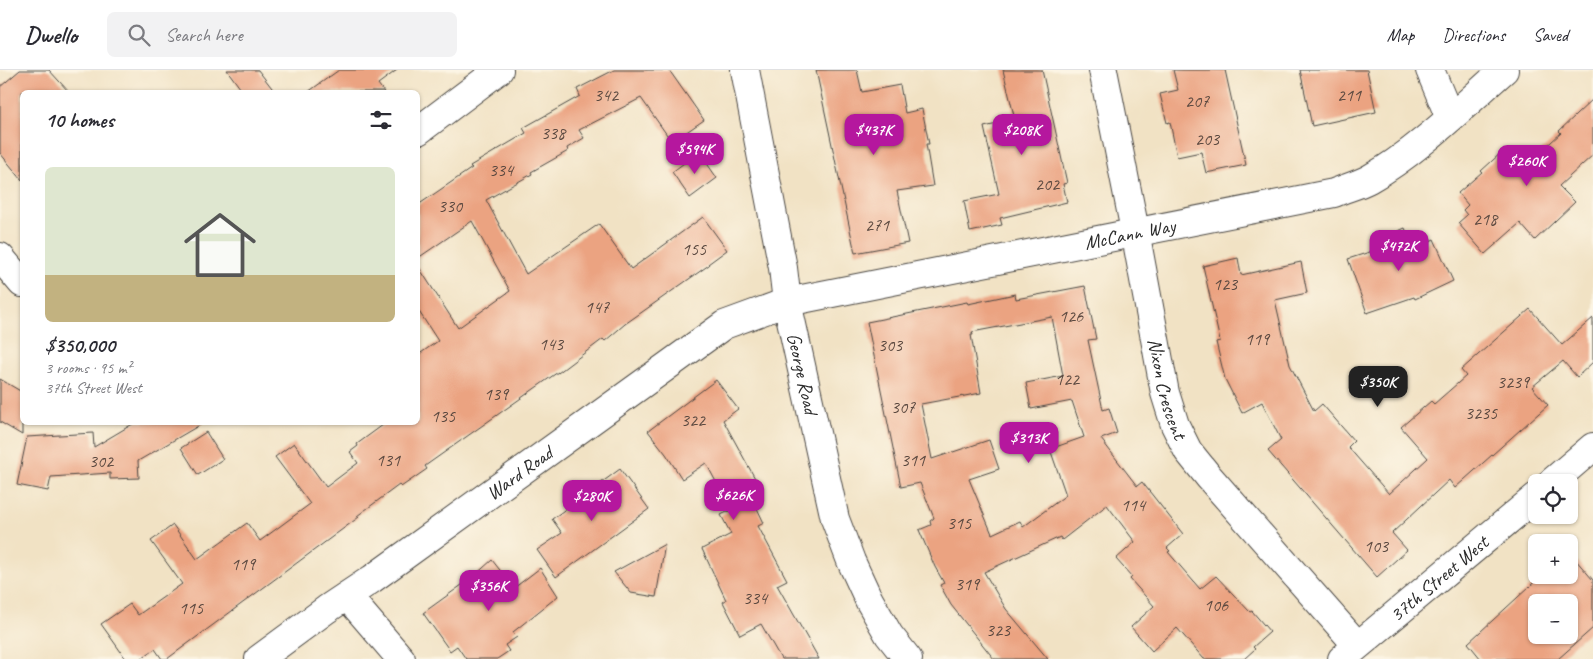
<!DOCTYPE html>
<meta charset="utf-8">
<style>
:root{--surface:#fff;--page:#f2f2f3;--text:#2b2b33;--muted:#7c7c81;--line:#e1e1e2;--accent:#b5179e}
body{margin:0;font-family:Caveat,sans-serif;background:var(--page);color:var(--text);height:100vh;display:flex;flex-direction:column;font-size:19px;white-space:nowrap}
*{box-sizing:border-box;margin:0}
p{font-size:16px;color:var(--muted)}
.icon{flex:none;width:28px;height:28px;fill:none;stroke:currentColor;stroke-width:2;stroke-linecap:round;stroke-linejoin:round}
.map{position:relative;flex:1;overflow:hidden}
.details{position:absolute;left:20px;top:20px;width:400px;height:335px;display:flex;flex-direction:column;background:var(--surface);border-radius:8px;box-shadow:0 1px 4px #0004}
.details>*{flex:none}
.buttons{position:absolute;left:1528px;top:404px;display:grid;gap:10px}
.buttons a{display:grid;place-items:center;width:50px;height:50px;border-radius:8px;background:var(--surface);box-shadow:0 1px 4px #0004;font-size:25px}
.price{position:absolute;translate:-50% -42px;padding:0 11px;border-radius:10px;background:var(--accent);color:#fff;font-size:16px;line-height:32px;filter:drop-shadow(0 1px 2px #0008)}
.price::after{content:'';position:absolute;left:50%;top:30px;width:15px;height:11px;margin-left:-8px;background:inherit;clip-path:polygon(0 0,100% 0,50% 100%)}
.price.current{background:#222;color:#fff}
ul{padding:0;list-style:none}
li{display:grid;align-content:center;gap:10px;height:265px;padding:0 25px}
li+li{border-top:1px solid var(--line)}
li span{display:grid;place-items:center;height:155px;border-radius:8px;color:#555}
li>.icon{margin-inline-start:auto}
span .icon{width:90px;height:90px;fill:#fffc;stroke-width:1}
li b{font-size:21px}
h2{display:flex;justify-content:space-between;align-items:center;height:60px;padding:0 25px;font-size:21px}
header{display:flex;align-items:center;gap:30px;box-sizing:border-box;height:70px;padding:0 25px;background:var(--surface);border-bottom:1px solid var(--line)}
header strong{font-size:24px}
nav{display:flex;gap:28px;margin-inline-start:auto;font-size:18px}
.search{width:350px;height:45px;background:var(--page);display:flex;align-items:center;gap:12px;box-sizing:border-box;padding:0 18px;border-radius:8px;color:var(--muted);font-size:19px}
.map>svg:first-child{display:block}
</style>
<header>
<strong>Dwello</strong>
<div class="search"><svg class="icon" aria-label="search" viewBox="0 0 24 24"><circle cx="10" cy="10" r="6"/><path d="M15 15l6 6"/></svg>Search here</div>
<nav><a>Map</a><a>Directions</a><a>Saved</a></nav>
</header>
<div class="map">
<svg width="1593" height="589" viewBox="0 0 1593 589">
<rect width="100%" height="100%" fill="#fcf5e5"/>
<filter id="ink" filterUnits="userSpaceOnUse"><feTurbulence type="fractalNoise" baseFrequency=".02" numOctaves="2"/><feDisplacementMap in="SourceGraphic" scale="10" xChannelSelector="R" yChannelSelector="G"/><feConvolveMatrix kernelMatrix="1 2 1 2 8 2 1 2 1" color-interpolation-filters="sRGB"/></filter>
<filter id="wash" filterUnits="userSpaceOnUse"><feTurbulence type="fractalNoise" baseFrequency=".0096" numOctaves="4" result="noise"/><feDisplacementMap in="SourceGraphic" scale="20" xChannelSelector="R" yChannelSelector="G"/><feGaussianBlur stdDeviation="1.12" result="paint"/><feColorMatrix in="noise" values="0 0 0 0 0 0 0 0 0 0 0 0 0 0 0 0 0 1.4 0 .05"/><feComposite in="paint" operator="in"/></filter>
<g filter="url(#wash)">
<rect width="100%" height="100%" fill="#f1e2c4"/>
<g id="blocks">
<g fill="#eba381" fill-rule="evenodd">
<polygon points="20,0 49,0 69,22 22,22 22,110 0,83 0,17"/>
<polygon points="227,0 258,0 275,22 243,22"/>
<polygon points="339,0 397,0 378,14 384,22 308,22"/>
<polygon points="614,0 669,0 704,50 672,72 641,28 579,60 584,68 567,78 568,81 531,102 532,104 486,130 526,204 599,154 631,199 703,147 727,180 708,194 709,195 625,254 605,271 603,269 558,303 558,302 425,396 427,399 401,417 399,415 357,446 359,447 167,589 162,589 155,579 140,589 126,589 101,554 130,534 138,545 182,514 151,471 173,455 197,489 247,453 260,471 310,434 275,387 294,373 326,417 358,393 350,382 358,376 357,374 387,352 418,352 418,285 438,271 418,240 418,196 458,258 510,221 472,151 418,188 418,135 472,98 470,96 526,63 523,58 580,26 577,19"/>
<polygon points="816,0 857,0 862,22 900,15 905,43 922,39 929,74 926,74 933,116 897,121 908,173 855,183"/>
<polygon points="1003,0 1042,0 1067,113 1063,114 1067,132 1000,148 1002,155 970,162 964,131 999,124 984,57 1015,50"/>
<polygon points="1173,0 1225,0 1246,95 1206,103 1201,82 1177,87 1170,52 1167,53 1160,24 1178,20"/>
<polygon points="1300,0 1367,0 1376,42 1312,56"/>
<polygon points="1593,29 1593,85 1559,116 1575,132 1535,170 1520,153 1485,184 1458,153 1467,145 1463,140 1468,135 1458,123 1482,102 1481,101 1503,81 1520,100 1561,63 1559,61"/>
<polygon points="699,82 717,108 690,128 672,102"/>
<polygon points="1405,158 1414,179 1434,169 1453,211 1415,229 1414,227 1367,243 1348,189 1382,178 1379,170"/>
<polygon points="1238,188 1241,205 1301,192 1307,223 1275,230 1290,295 1314,341 1322,334 1354,371 1348,377 1389,424 1428,388 1401,357 1431,331 1434,334 1466,306 1461,300 1530,239 1562,275 1593,248 1593,292 1577,307 1563,291 1532,317 1548,335 1455,418 1449,410 1392,463 1407,480 1377,507 1268,381 1281,370 1262,332 1242,343 1225,309 1216,272 1220,271 1203,196"/>
<path d="M1085 216 1096 269 1088 270 1103 340 1109 338 1117 363 1101 369 1137 416 1142 412 1183 464 1167 478 1170 481 1168 482 1200 519 1216 506 1250 542 1252 541 1270 562 1253 577 1255 579 1244 589H1204L1177 558 1152 581 1131 557 1154 536 1130 509 1132 507 1116 489 1135 472 1107 435 1062 470 1060 467 984 502 1006 539 1048 589H994L951 535 940 515 944 513 935 497 919 460 931 455 930 451 934 448 920 413 901 417 867 252 967 232 968 234 1015 224 1016 229ZM1052 247 1063 306 1026 313 1031 339 1072 331 1084 367 1050 379 1066 425 1023 457 1020 451 992 464 969 409 999 399 989 370 932 389 921 334 981 323 971 265H973L972 262Z"/>
<polygon points="0,309 22,322 22,365 0,352"/>
<polygon points="716,310 738,339 723,350 757,412 747,417 764,453 758,456 787,510 777,515 819,589 781,589 761,554 740,565 723,532 726,530 702,479 731,464 721,445 731,440 706,393 682,409 666,384 648,361"/>
<polygon points="136,352 205,352 138,391 139,408 110,409 110,403 51,407 48,421 17,415 27,367 93,363 94,377"/>
<polygon points="206,362 223,389 198,405 181,378"/>
<polygon points="620,399 649,439 556,507 537,480 562,463 552,449"/>
<polygon points="665,474 656,527 631,523 614,502"/>
<path d="M1569 482 1593 510V558L1558 589H1481L1468 573 1542 505H1569ZM1536 532H1569V565H1536Z"/>
<polygon points="492,490 514,518 540,498 558,526 513,562 517,567 505,575 509,581 497,589 466,589 457,576 450,581 423,543 473,507"/>
</g>
</g>
</g>
<g filter="url(#ink)">
<use href="#blocks" fill-opacity="0" stroke="#494642" stroke-width="1"/>
<g fill="none" stroke-linecap="round" stroke-linejoin="round">
<g stroke="#494642" stroke-width="30">
<g id="minor">
<path id="s1" d="M745 0 783 198 787 232 835 449 851 491 869 530 889 565 908 589"/>
<path id="s2" d="M1103 0 1135 161 1165 323 1175 355 1188 381 1209 407 1357 575"/>
<polyline points="1430,0 1450,48"/>
<polyline points="418,61 499,0"/>
<polyline points="0,187 22,213"/>
<polyline points="1552,412 1593,377"/>
<polyline points="347,526 401,589"/>
<path id="s3" d="M259 589 327 539 372 509 724 255 787 232 1334 123C1345 118 1358 115 1369 109 1417 82 1463 36 1504 0"/>
<path id="s4" d="M1342 589 1536 427"/>
</g>
</g>
<use href="#minor" stroke="#fff" stroke-width="28"/>
</g>
</g>
<g text-anchor="middle" stroke-width="4.5" stroke-linejoin="round" paint-order="stroke">
<g font-size="18" fill="#5b4940">
<text x="606" y="31">342</text>
<text x="1349" y="31">211</text>
<text x="1197" y="37">207</text>
<text x="553" y="69">338</text>
<text x="1207" y="75">203</text>
<text x="501" y="106">334</text>
<text x="1047" y="120">202</text>
<text x="450" y="142">330</text>
<text x="1485" y="155">218</text>
<text x="877" y="161">271</text>
<text x="694" y="185">155</text>
<text x="1225" y="220">123</text>
<text x="597" y="243">147</text>
<text x="1071" y="252">126</text>
<text x="1257" y="275">119</text>
<text x="551" y="280">143</text>
<text x="890" y="281">303</text>
<text x="1067" y="315">122</text>
<text x="1513" y="318">3239</text>
<text x="496" y="330">139</text>
<text x="903" y="343">307</text>
<text x="1481" y="349">3235</text>
<text x="443" y="352">135</text>
<text x="693" y="356">322</text>
<text x="388" y="396">131</text>
<text x="913" y="396">311</text>
<text x="101" y="397">302</text>
<text x="1133" y="441">114</text>
<text x="959" y="459">315</text>
<text x="1376" y="482">103</text>
<text x="243" y="500">119</text>
<text x="967" y="520">319</text>
<text x="755" y="534">334</text>
<text x="1216" y="541">106</text>
<text x="191" y="544">115</text>
<text x="998" y="566">323</text>
</g>
<g font-size="20" fill="#2b2b2b" stroke="#fcf5e5">
<text dy="7" stroke="none"><textPath href="#s3" startOffset="989">McCann Way</textPath></text>
<text dy="7" stroke="none"><textPath href="#s1" startOffset="309">George Road</textPath></text>
<text dy="7" stroke="none"><textPath href="#s2" startOffset="325">Nixon Crescent</textPath></text>
<text dy="7" stroke="none"><textPath href="#s3" startOffset="320">Ward Road</textPath></text>
<text dy="7" stroke="none"><textPath href="#s4" startOffset="126">37th Street West</textPath></text>
</g>
</g>
</svg>
<div class="buttons">
<a><svg class="icon" aria-label="locate" viewBox="0 0 24 24"><circle cx="12" cy="12" r="6"/><path d="M12 2v4M12 18v4M2 12h4M18 12h4"/></svg></a>
<a>+</a>
<a>−</a>
</div>
<b class="price" style="left:874px;top:86px">$437K</b>
<b class="price" style="left:1022px;top:86px">$208K</b>
<b class="price" style="left:695px;top:105px">$594K</b>
<b class="price" style="left:1527px;top:117px">$260K</b>
<b class="price" style="left:1399px;top:202px">$472K</b>
<b class="price current" style="left:1378px;top:338px">$350K</b>
<b class="price" style="left:1029px;top:394px">$313K</b>
<b class="price" style="left:734px;top:451px">$626K</b>
<b class="price" style="left:592px;top:452px">$280K</b>
<b class="price" style="left:489px;top:542px">$356K</b>
<section class="details">
<h2>10 homes<svg class="icon" aria-label="filters" viewBox="0 0 24 24"><path d="M4 7h16M4 17h16"/><circle cx="9" cy="7" r="2"/><circle cx="15" cy="17" r="2"/></svg></h2>
<ul>
<li><span style="background:linear-gradient(#dfe7d0 70%,#c2b280 0)"><svg class="icon" aria-label="home" viewBox="0 0 24 24"><path d="M3 11l9-7 9 7M6 9v11h12V9"/></svg></span><div><b>$350,000</b><p>3 rooms · 95 m²</p><p>37th Street West</p></div></li>
</ul>
</section>
</div>
